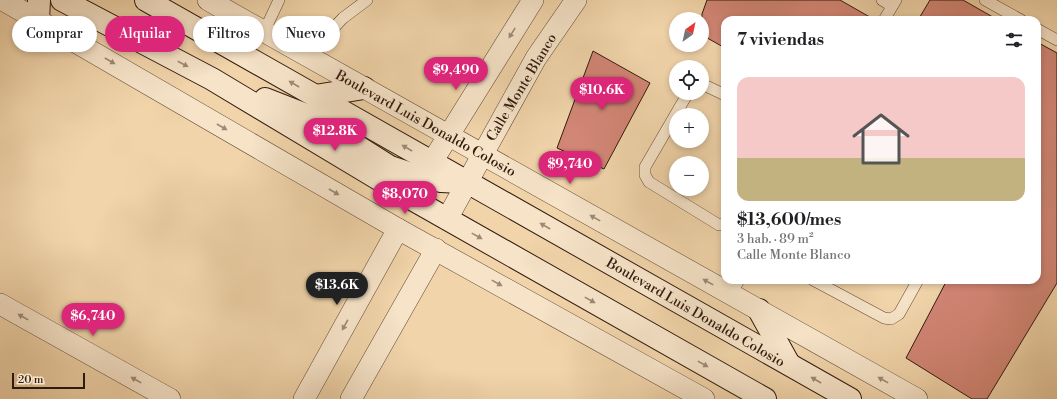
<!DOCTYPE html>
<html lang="es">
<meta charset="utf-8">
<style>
:root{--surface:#fff;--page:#f2f2f2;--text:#202124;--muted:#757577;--line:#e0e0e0;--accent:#db2777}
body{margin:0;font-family:"Libre Bodoni",serif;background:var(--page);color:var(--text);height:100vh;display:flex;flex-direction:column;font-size:15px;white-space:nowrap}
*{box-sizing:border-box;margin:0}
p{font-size:13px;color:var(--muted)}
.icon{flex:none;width:22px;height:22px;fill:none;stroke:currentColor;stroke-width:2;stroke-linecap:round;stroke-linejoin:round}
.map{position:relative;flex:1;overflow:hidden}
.panel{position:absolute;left:721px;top:16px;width:320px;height:268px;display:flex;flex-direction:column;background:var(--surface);border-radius:12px;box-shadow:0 2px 6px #0003}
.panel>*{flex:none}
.banner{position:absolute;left:12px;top:16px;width:380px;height:36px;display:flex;gap:8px}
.needle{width:26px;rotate:33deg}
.fabs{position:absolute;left:669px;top:12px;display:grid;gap:8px}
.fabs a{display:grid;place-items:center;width:40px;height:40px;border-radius:50%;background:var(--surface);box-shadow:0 2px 6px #0003;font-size:20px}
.scale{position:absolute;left:12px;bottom:10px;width:73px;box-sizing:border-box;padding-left:4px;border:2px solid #311a0e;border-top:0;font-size:11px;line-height:14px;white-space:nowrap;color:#311a0e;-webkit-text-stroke:3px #f6e3c8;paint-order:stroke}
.price{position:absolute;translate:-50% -34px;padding:0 9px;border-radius:14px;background:var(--accent);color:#fff;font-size:13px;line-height:26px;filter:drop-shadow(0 1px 2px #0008)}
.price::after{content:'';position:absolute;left:50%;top:24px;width:12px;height:9px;margin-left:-6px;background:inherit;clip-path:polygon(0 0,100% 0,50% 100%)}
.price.on{background:#222;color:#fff}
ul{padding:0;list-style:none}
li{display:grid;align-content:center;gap:8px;height:212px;padding:0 16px}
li+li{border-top:1px solid var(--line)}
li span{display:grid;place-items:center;height:124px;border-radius:12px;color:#555}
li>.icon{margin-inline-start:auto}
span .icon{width:72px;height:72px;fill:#fffc;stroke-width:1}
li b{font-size:17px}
h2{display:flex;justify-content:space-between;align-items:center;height:48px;padding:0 16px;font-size:17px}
.chip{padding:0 14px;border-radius:18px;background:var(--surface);box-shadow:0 2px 6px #0003;font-size:14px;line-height:36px}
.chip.on{background:var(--accent);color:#fff}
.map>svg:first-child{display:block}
</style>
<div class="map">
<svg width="1057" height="399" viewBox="0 0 1057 399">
<rect width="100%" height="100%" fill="#f1d4aa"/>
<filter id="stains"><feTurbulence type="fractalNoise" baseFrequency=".005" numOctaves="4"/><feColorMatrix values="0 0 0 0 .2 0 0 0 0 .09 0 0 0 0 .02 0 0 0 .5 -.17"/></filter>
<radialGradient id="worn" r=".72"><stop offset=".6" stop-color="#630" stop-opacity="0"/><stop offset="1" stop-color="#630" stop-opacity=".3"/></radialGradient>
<g fill="#d28676" stroke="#311a0e">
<polygon points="707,0 840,0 875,20 725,20 725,48 702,35 702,14"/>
<polygon points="930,0 963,0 998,20 918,20"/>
<polygon points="1037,42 1057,53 1057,283 987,399 972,399 906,358 947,280 1037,280"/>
<polygon points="593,51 650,83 604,169 557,148"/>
</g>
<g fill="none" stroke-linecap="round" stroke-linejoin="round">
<g stroke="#614835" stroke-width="12">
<g id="service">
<polyline points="882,0 892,6"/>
<polyline points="985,0 1021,20"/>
<polyline points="884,20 896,0"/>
<polyline points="1037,29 1057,40"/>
<polyline points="264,32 279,0"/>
<polyline points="307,56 343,18 367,0"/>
<polyline points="702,84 725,95"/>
<polyline points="688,93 645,167 645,175 649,182 719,225 725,224"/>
<polyline points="813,280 884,318 891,319 899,314 918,280"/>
<polyline points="731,294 739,280"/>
</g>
</g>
<g stroke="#614835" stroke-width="22">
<g id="minor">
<polyline points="3,0 398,229 704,399"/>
<polyline points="208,0 917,399"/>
<polyline points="412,199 432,162 533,0"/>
<polyline points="447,219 536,58 576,0"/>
<polyline points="0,304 170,399"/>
<polyline points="304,399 398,229"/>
<polyline points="351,399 436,249"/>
</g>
</g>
<g stroke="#311a0e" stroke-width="24">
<g id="secondary">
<polyline points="62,0 212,79 412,199 765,399"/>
<polyline points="146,0 850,399"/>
<polyline points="38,20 39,0"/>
<polyline points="315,96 364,88"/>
<polyline points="265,99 311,117 390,167 417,176 441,181 461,182"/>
<polyline points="759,310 789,364"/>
</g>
</g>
<use href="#service" stroke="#f6e3c8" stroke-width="11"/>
<use href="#minor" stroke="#f6e3c8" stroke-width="21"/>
<use href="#secondary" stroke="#f6e3c8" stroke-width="22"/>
</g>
<defs><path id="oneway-solid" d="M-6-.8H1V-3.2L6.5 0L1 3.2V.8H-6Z"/></defs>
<g fill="#9d8974">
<use href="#oneway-solid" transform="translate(512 33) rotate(122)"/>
<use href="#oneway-solid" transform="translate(110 61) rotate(30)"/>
<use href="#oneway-solid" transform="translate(183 64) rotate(28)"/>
<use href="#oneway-solid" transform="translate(294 84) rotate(-150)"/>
<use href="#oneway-solid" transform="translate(222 127) rotate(30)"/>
<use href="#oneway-solid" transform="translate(407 148) rotate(-150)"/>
<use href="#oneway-solid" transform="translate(334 192) rotate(30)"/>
<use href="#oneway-solid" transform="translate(595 218) rotate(-151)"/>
<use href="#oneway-solid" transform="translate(545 226) rotate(-150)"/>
<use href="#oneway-solid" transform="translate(477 236) rotate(29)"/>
<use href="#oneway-solid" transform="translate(708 282) rotate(-151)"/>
<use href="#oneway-solid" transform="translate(497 283) rotate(29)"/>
<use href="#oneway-solid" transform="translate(590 300) rotate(29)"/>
<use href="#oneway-solid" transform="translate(23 317) rotate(-151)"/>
<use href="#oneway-solid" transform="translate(345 325) rotate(119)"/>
<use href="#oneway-solid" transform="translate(703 364) rotate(29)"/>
<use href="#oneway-solid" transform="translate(136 380) rotate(-151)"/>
<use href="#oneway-solid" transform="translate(816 380) rotate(-150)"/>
<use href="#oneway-solid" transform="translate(883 380) rotate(-151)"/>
</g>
<g text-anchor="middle" stroke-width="3" stroke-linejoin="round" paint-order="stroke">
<g font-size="14" fill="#311a0e" stroke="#f6e3c8">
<text transform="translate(521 87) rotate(-59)" y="5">Calle Monte Blanco</text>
<text transform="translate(426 123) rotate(29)" y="5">Boulevard Luis Donaldo Colosio</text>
<text transform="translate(696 312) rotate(30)" y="5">Boulevard Luis Donaldo Colosio</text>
</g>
</g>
<rect width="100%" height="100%" filter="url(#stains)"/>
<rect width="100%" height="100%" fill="url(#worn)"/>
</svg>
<div class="fabs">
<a><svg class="needle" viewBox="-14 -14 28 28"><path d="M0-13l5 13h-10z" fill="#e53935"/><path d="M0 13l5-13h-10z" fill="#757577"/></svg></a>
<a><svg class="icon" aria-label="locate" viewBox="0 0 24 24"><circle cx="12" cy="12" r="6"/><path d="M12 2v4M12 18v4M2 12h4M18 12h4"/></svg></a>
<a>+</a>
<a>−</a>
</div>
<div class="scale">20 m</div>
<b class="price" style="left:456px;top:91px">$9,490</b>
<b class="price" style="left:602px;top:111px">$10.6K</b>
<b class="price" style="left:335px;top:152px">$12.8K</b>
<b class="price" style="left:570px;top:185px">$9,740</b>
<b class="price" style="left:405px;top:215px">$8,070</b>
<b class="price on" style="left:337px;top:306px">$13.6K</b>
<b class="price" style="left:93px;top:337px">$6,740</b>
<div class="banner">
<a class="chip">Comprar</a>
<a class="chip on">Alquilar</a>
<a class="chip">Filtros</a>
<a class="chip">Nuevo</a>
</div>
<section class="panel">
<h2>7 viviendas<svg class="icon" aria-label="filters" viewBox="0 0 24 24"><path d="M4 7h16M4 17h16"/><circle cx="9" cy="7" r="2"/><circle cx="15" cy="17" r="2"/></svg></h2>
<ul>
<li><span style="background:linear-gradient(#f6c9c9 65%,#c2b280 0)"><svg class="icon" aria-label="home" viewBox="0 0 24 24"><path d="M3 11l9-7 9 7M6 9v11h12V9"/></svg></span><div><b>$13,600/mes</b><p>3 hab. · 89 m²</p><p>Calle Monte Blanco</p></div></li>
</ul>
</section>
</div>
